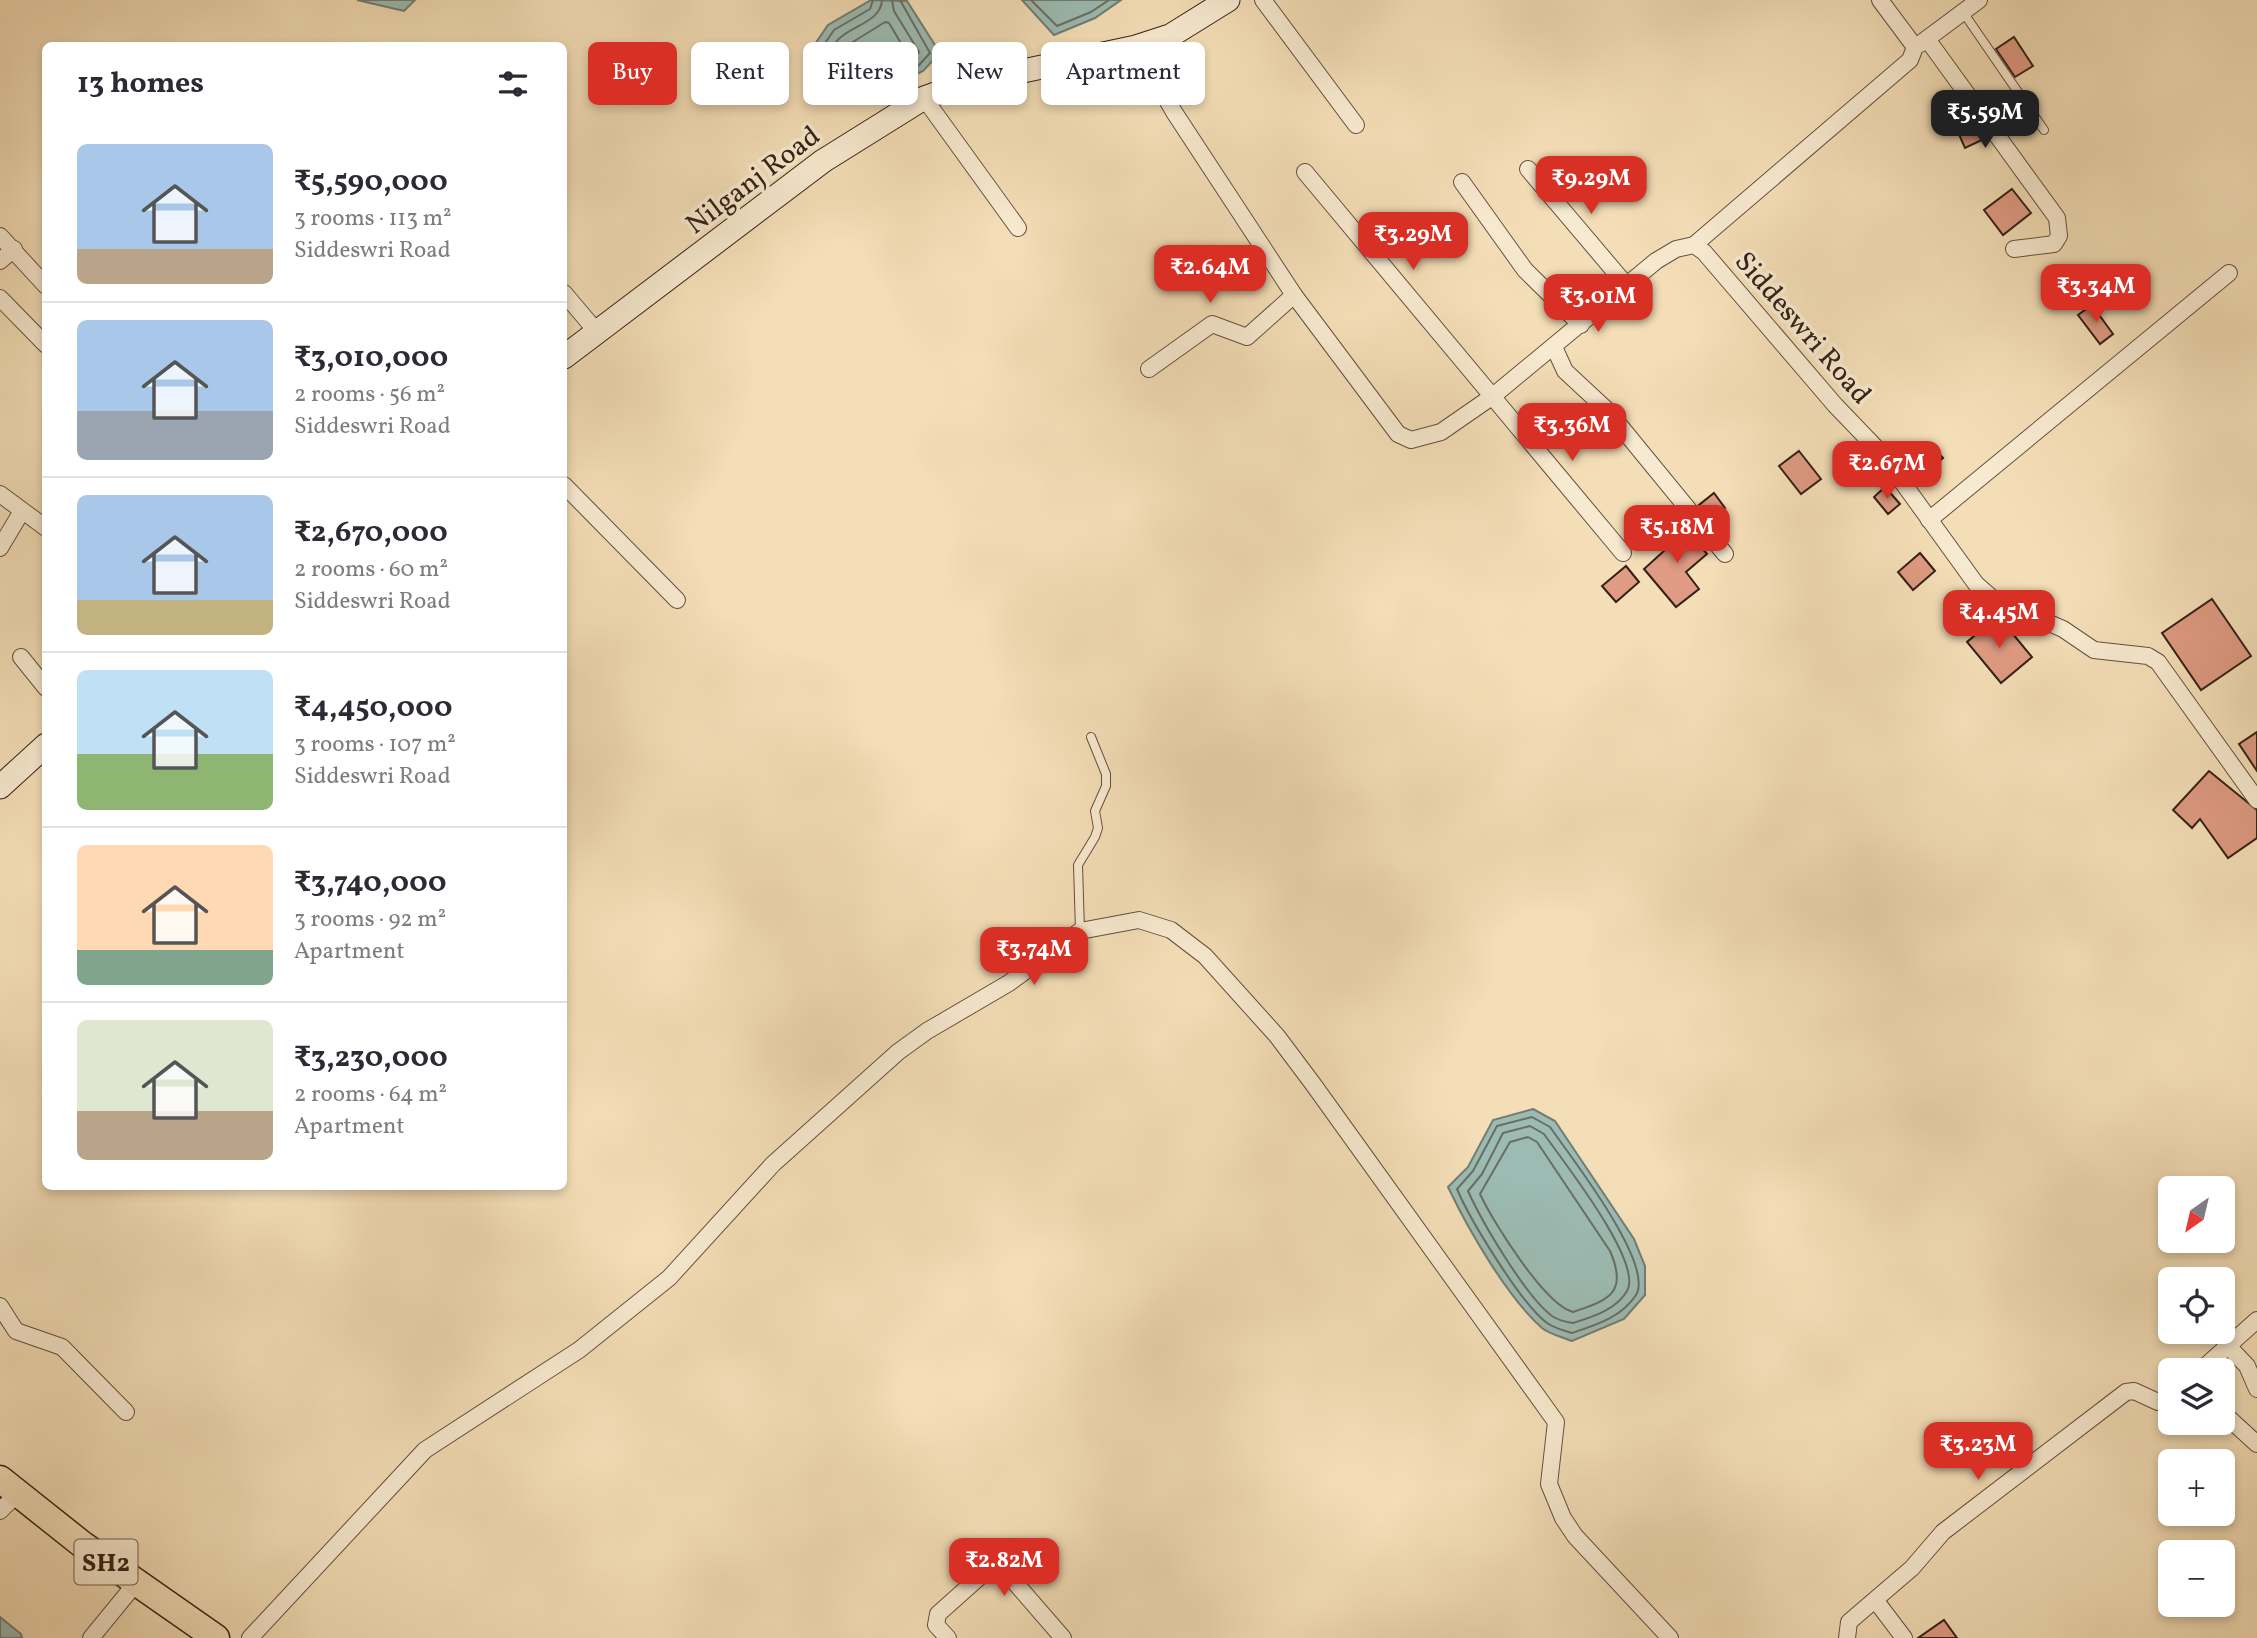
<!DOCTYPE html>
<meta charset="utf-8">
<style>
:root{--surface:#fff;--page:#f2f2f3;--text:#2b2b33;--muted:#7c7c81;--line:#e1e1e2;--accent:#d93025}
body{margin:0;font-family:Vollkorn,serif;background:var(--page);color:var(--text);height:100vh;display:flex;flex-direction:column;font-size:26px;white-space:nowrap}
*{box-sizing:border-box;margin:0}
p{font-size:23px;color:var(--muted)}
.icon{flex:none;width:38px;height:38px;fill:none;stroke:currentColor;stroke-width:2;stroke-linecap:round;stroke-linejoin:round}
.map{position:relative;flex:1;overflow:hidden}
.details{position:absolute;left:42px;top:42px;width:525px;height:1148px;display:flex;flex-direction:column;background:var(--surface);border-radius:10px;box-shadow:0 4px 10px #0003}
.details>*{flex:none}
.guide{position:absolute;left:588px;top:42px;width:665px;height:63px;display:flex;gap:14px}
.needle{width:46px;rotate:214deg}
.fabs{position:absolute;left:2158px;top:1176px;display:grid;gap:14px}
.fabs a{display:grid;place-items:center;width:77px;height:77px;border-radius:10px;background:var(--surface);box-shadow:0 4px 10px #0003;font-size:35px}
.price{position:absolute;translate:-50% -60px;padding:0 16px;border-radius:14px;background:var(--accent);color:#fff;font-size:23px;line-height:46px;filter:drop-shadow(0 2px 4px #0008)}
.price::after{content:'';position:absolute;left:50%;top:42px;width:21px;height:16px;margin-left:-10px;background:inherit;clip-path:polygon(0 0,100% 0,50% 100%)}
.price.selected{background:#222;color:#fff}
ul{padding:0;list-style:none}
li{display:flex;align-items:center;gap:21px;height:175px;padding:0 35px}
li+li{border-top:2px solid var(--line)}
li span{display:grid;place-items:center;flex:none;width:196px;height:140px;border-radius:10px;color:#555}
li>.icon{margin-inline-start:auto}
span .icon{width:84px;height:84px;fill:#fffc;stroke-width:1}
li b{font-size:30px}
h2{display:flex;justify-content:space-between;align-items:center;height:84px;padding:0 35px;font-size:30px}
.pill{padding:0 24px;border-radius:10px;background:var(--surface);box-shadow:0 4px 10px #0003;font-size:24px;line-height:63px}
.pill.selected{background:var(--accent);color:#fff}
.map>svg:first-child{display:block}
</style>
<div class="map">
<svg width="2257" height="1638" viewBox="0 0 2257 1638">
<rect width="100%" height="100%" fill="#f4deb7"/>
<filter id="stains"><feTurbulence type="fractalNoise" baseFrequency=".00286" numOctaves="4"/><feColorMatrix values="0 0 0 0 .2 0 0 0 0 .09 0 0 0 0 .02 0 0 0 .5 -.17"/></filter>
<radialGradient id="worn" r=".72"><stop offset=".6" stop-color="#630" stop-opacity="0"/><stop offset="1" stop-color="#630" stop-opacity=".3"/></radialGradient>
<g fill="#9cbbb3" stroke="#727d74" stroke-width="2">
<polygon points="357,0 415,0 404,11"/>
<polygon points="871,0 907,1 940,53 923,71 870,97 849,89 813,47 828,25"/>
<polygon points="1022,0 1121,0 1095,18 1054,35"/>
<path d="M1533 1109 1555 1121 1634 1239 1645 1266V1295L1624 1319 1572 1341C1562 1337 1549 1334 1542 1328 1507 1297 1468 1229 1448 1187L1468 1167 1493 1120Z"/>
<polygon points="0,1617 21,1634 22,1638 0,1638"/>
</g>
<g fill="none" stroke-linecap="round" stroke-linejoin="round">
<g stroke="#686e64" stroke-width="2">
<polyline points="873,0 870,9 834,30 823,46 853,83 869,89 919,65 930,53 900,0"/>
<path d="M882 0C881 24 845 26 834 45L858 75 868 79 913 58 919 52 894 11 892 0"/>
<polyline points="1031,0 1057,26 1091,12 1109,0"/>
<polygon points="885,22 889,23 905,50 865,67 848,45"/>
<path d="M1532 1117 1550 1127C1570 1156 1655 1264 1636 1295 1622 1317 1596 1325 1572 1333 1565 1331 1554 1328 1547 1323 1522 1305 1470 1220 1457 1189L1473 1171 1497 1126Z"/>
<path d="M1530 1126 1544 1134C1562 1160 1644 1263 1627 1291 1616 1310 1592 1317 1573 1323 1566 1322 1558 1320 1552 1316 1526 1297 1482 1222 1468 1191L1482 1174 1503 1133Z"/>
<path d="M1528 1137 1537 1142 1610 1251C1628 1292 1610 1300 1573 1312 1545 1305 1493 1222 1480 1194L1510 1142Z"/>
</g>
</g>
<g fill="#df9b83" stroke="#342015" stroke-width="2">
<polygon points="2014,37 2033,66 2015,77 1996,49"/>
<polygon points="1968,114 1986,138 1965,148 1953,121"/>
<polygon points="2012,189 2031,213 2003,235 1984,210"/>
<polygon points="2092,305 2113,334 2100,344 2078,315"/>
<polygon points="1931,445 1943,458 1927,472 1915,459"/>
<polygon points="1799,451 1821,479 1801,494 1779,466"/>
<polygon points="1885,487 1900,504 1888,514 1874,497"/>
<polygon points="1714,493 1725,508 1710,519 1699,505"/>
<polygon points="1682,518 1693,532 1690,534 1707,554 1686,572 1699,589 1676,607 1644,569 1676,540 1667,529"/>
<polygon points="1920,553 1935,571 1913,590 1898,572"/>
<polygon points="1626,566 1639,582 1616,602 1602,586"/>
<polygon points="2212,599 2251,656 2201,690 2162,633"/>
<polygon points="1998,616 2032,657 2001,683 1967,642"/>
<polygon points="2257,732 2257,771 2239,744"/>
<polygon points="2209,771 2257,810 2257,838 2228,858 2200,819 2192,828 2173,810"/>
<polygon points="1944,1620 1957,1638 1918,1638"/>
</g>
<g fill="none" stroke-linecap="round" stroke-linejoin="round">
<g stroke="#64503e" stroke-width="10">
<g id="lane">
<polyline points="1963,12 2044,130"/>
<polyline points="1080,931 1078,865 1095,837 1098,828 1095,811 1106,786 1106,774 1091,737"/>
</g>
</g>
<g stroke="#64503e" stroke-width="18">
<g id="street">
<polyline points="1263,0 1356,125"/>
<polyline points="1927,39 2057,218 2059,236 2054,244 2014,249"/>
<polyline points="1920,44 1979,0"/>
<polyline points="1136,47 1174,112 1294,295 1398,434 1411,440 1441,432 1493,396 1656,261 1676,249 1694,245 1704,252 1835,405 1882,454 1976,584 1992,598 2063,629 2094,650 2148,656 2158,662 2257,800"/>
<polyline points="924,98 1018,228"/>
<polyline points="1528,169 1627,286"/>
<polyline points="1305,172 1623,553"/>
<polyline points="1462,182 1525,270 1581,325"/>
<polyline points="0,236 46,286"/>
<polyline points="1694,245 1910,60 1915,47 1880,0"/>
<polyline points="0,261 14,249"/>
<polyline points="564,293 597,332"/>
<polyline points="0,298 46,345"/>
<polyline points="1554,347 1565,371 1607,410 1725,554"/>
<polyline points="1149,369 1212,324 1247,337 1294,295"/>
<polyline points="564,485 677,600"/>
<polyline points="0,494 46,528"/>
<polyline points="1929,520 2229,273"/>
<polyline points="0,548 22,511"/>
<polyline points="21,657 46,688"/>
<polyline points="0,1306 16,1331 62,1347 126,1412"/>
<polyline points="2229,1347 2247,1366 2257,1389"/>
<polyline points="2201,1370 2257,1320"/>
<polyline points="2222,1412 2257,1444"/>
<polyline points="0,1511 17,1494"/>
<polyline points="1876,1601 1904,1638"/>
<polyline points="91,1638 136,1583"/>
<polyline points="250,1638 425,1450 579,1350 669,1278 773,1164 898,1052 927,1031 1009,983 1080,931 1139,920 1171,930 1205,956 1277,1036 1313,1084 1556,1422 1549,1484 1563,1518 1575,1536 1670,1638"/>
<polyline points="948,1638 936,1625 938,1614 994,1564 1004,1570 1063,1638"/>
<polyline points="1847,1638 1849,1622 1912,1568 1943,1532 2126,1392 2134,1391 2158,1402 2170,1397"/>
</g>
</g>
<g stroke="#342015" stroke-width="25">
<g id="secondary">
<polyline points="564,357 823,161 924,98 966,83 1136,47 1170,36 1228,0"/>
<polyline points="0,787 46,745"/>
</g>
</g>
<g stroke="#342015" stroke-width="29">
<polyline id="primary" points="0,1479 83,1545 216,1638"/>
</g>
<use href="#lane" stroke="#f8ead0" stroke-width="8"/>
<use href="#street" stroke="#f8ead0" stroke-width="16"/>
<use href="#secondary" stroke="#f8ead0" stroke-width="23"/>
<use href="#primary" stroke="#f4deb7" stroke-width="26"/>
</g>
<g text-anchor="middle" stroke-width="7" stroke-linejoin="round" paint-order="stroke">
<rect fill="#f8ead0" stroke="#6f5d4d" stroke-width="2" x="74.5" y="1539.5" width="63" height="45" rx="5"/>
<g font-size="26" font-weight="bold" fill="#342015">
<text x="106" y="1571">SH2</text>
</g>
<g font-size="28" fill="#342015" stroke="#f8ead0">
<text transform="translate(752 179) rotate(-37)" y="10">Nilganj Road</text>
<text transform="translate(1804 327) rotate(49)" y="10">Siddeswri Road</text>
</g>
</g>
<rect width="100%" height="100%" filter="url(#stains)"/>
<rect width="100%" height="100%" fill="url(#worn)"/>
</svg>
<div class="fabs">
<a><svg class="needle" viewBox="-14 -14 28 28"><path d="M0-13l5 13h-10z" fill="#e53935"/><path d="M0 13l5-13h-10z" fill="#7c7c81"/></svg></a>
<a><svg class="icon" aria-label="locate" viewBox="0 0 24 24"><circle cx="12" cy="12" r="6"/><path d="M12 2v4M12 18v4M2 12h4M18 12h4"/></svg></a>
<a><svg class="icon" aria-label="layers" viewBox="0 0 24 24"><path d="M12 4l9 5-9 5-9-5zM3 14l9 5 9-5"/></svg></a>
<a>+</a>
<a>−</a>
</div>
<b class="price selected" style="left:1985px;top:150px">₹5.59M</b>
<b class="price" style="left:1591px;top:216px">₹9.29M</b>
<b class="price" style="left:1413px;top:272px">₹3.29M</b>
<b class="price" style="left:1210px;top:305px">₹2.64M</b>
<b class="price" style="left:2096px;top:324px">₹3.34M</b>
<b class="price" style="left:1598px;top:334px">₹3.01M</b>
<b class="price" style="left:1572px;top:463px">₹3.36M</b>
<b class="price" style="left:1887px;top:501px">₹2.67M</b>
<b class="price" style="left:1677px;top:565px">₹5.18M</b>
<b class="price" style="left:1999px;top:650px">₹4.45M</b>
<b class="price" style="left:1034px;top:987px">₹3.74M</b>
<b class="price" style="left:1978px;top:1482px">₹3.23M</b>
<b class="price" style="left:1004px;top:1598px">₹2.82M</b>
<div class="guide">
<a class="pill selected">Buy</a>
<a class="pill">Rent</a>
<a class="pill">Filters</a>
<a class="pill">New</a>
<a class="pill">Apartment</a>
</div>
<section class="details">
<h2>13 homes<svg class="icon" aria-label="filters" viewBox="0 0 24 24"><path d="M4 7h16M4 17h16"/><circle cx="9" cy="7" r="2"/><circle cx="15" cy="17" r="2"/></svg></h2>
<ul>
<li><span style="background:linear-gradient(#a9c7e8 75%,#b9a48a 0)"><svg class="icon" aria-label="home" viewBox="0 0 24 24"><path d="M3 11l9-7 9 7M6 9v11h12V9"/></svg></span><div><b>₹5,590,000</b><p>3 rooms · 113 m²</p><p>Siddeswri Road</p></div></li>
<li><span style="background:linear-gradient(#a9c7e8 65%,#9aa5b1 0)"><svg class="icon" aria-label="home" viewBox="0 0 24 24"><path d="M3 11l9-7 9 7M6 9v11h12V9"/></svg></span><div><b>₹3,010,000</b><p>2 rooms · 56 m²</p><p>Siddeswri Road</p></div></li>
<li><span style="background:linear-gradient(#a9c7e8 75%,#c2b280 0)"><svg class="icon" aria-label="home" viewBox="0 0 24 24"><path d="M3 11l9-7 9 7M6 9v11h12V9"/></svg></span><div><b>₹2,670,000</b><p>2 rooms · 60 m²</p><p>Siddeswri Road</p></div></li>
<li><span style="background:linear-gradient(#bfe0f5 60%,#8fb573 0)"><svg class="icon" aria-label="home" viewBox="0 0 24 24"><path d="M3 11l9-7 9 7M6 9v11h12V9"/></svg></span><div><b>₹4,450,000</b><p>3 rooms · 107 m²</p><p>Siddeswri Road</p></div></li>
<li><span style="background:linear-gradient(#ffd9b3 75%,#7fa58c 0)"><svg class="icon" aria-label="home" viewBox="0 0 24 24"><path d="M3 11l9-7 9 7M6 9v11h12V9"/></svg></span><div><b>₹3,740,000</b><p>3 rooms · 92 m²</p><p>Apartment</p></div></li>
<li><span style="background:linear-gradient(#dfe7d0 65%,#b9a48a 0)"><svg class="icon" aria-label="home" viewBox="0 0 24 24"><path d="M3 11l9-7 9 7M6 9v11h12V9"/></svg></span><div><b>₹3,230,000</b><p>2 rooms · 64 m²</p><p>Apartment</p></div></li>
</ul>
</section>
</div>
